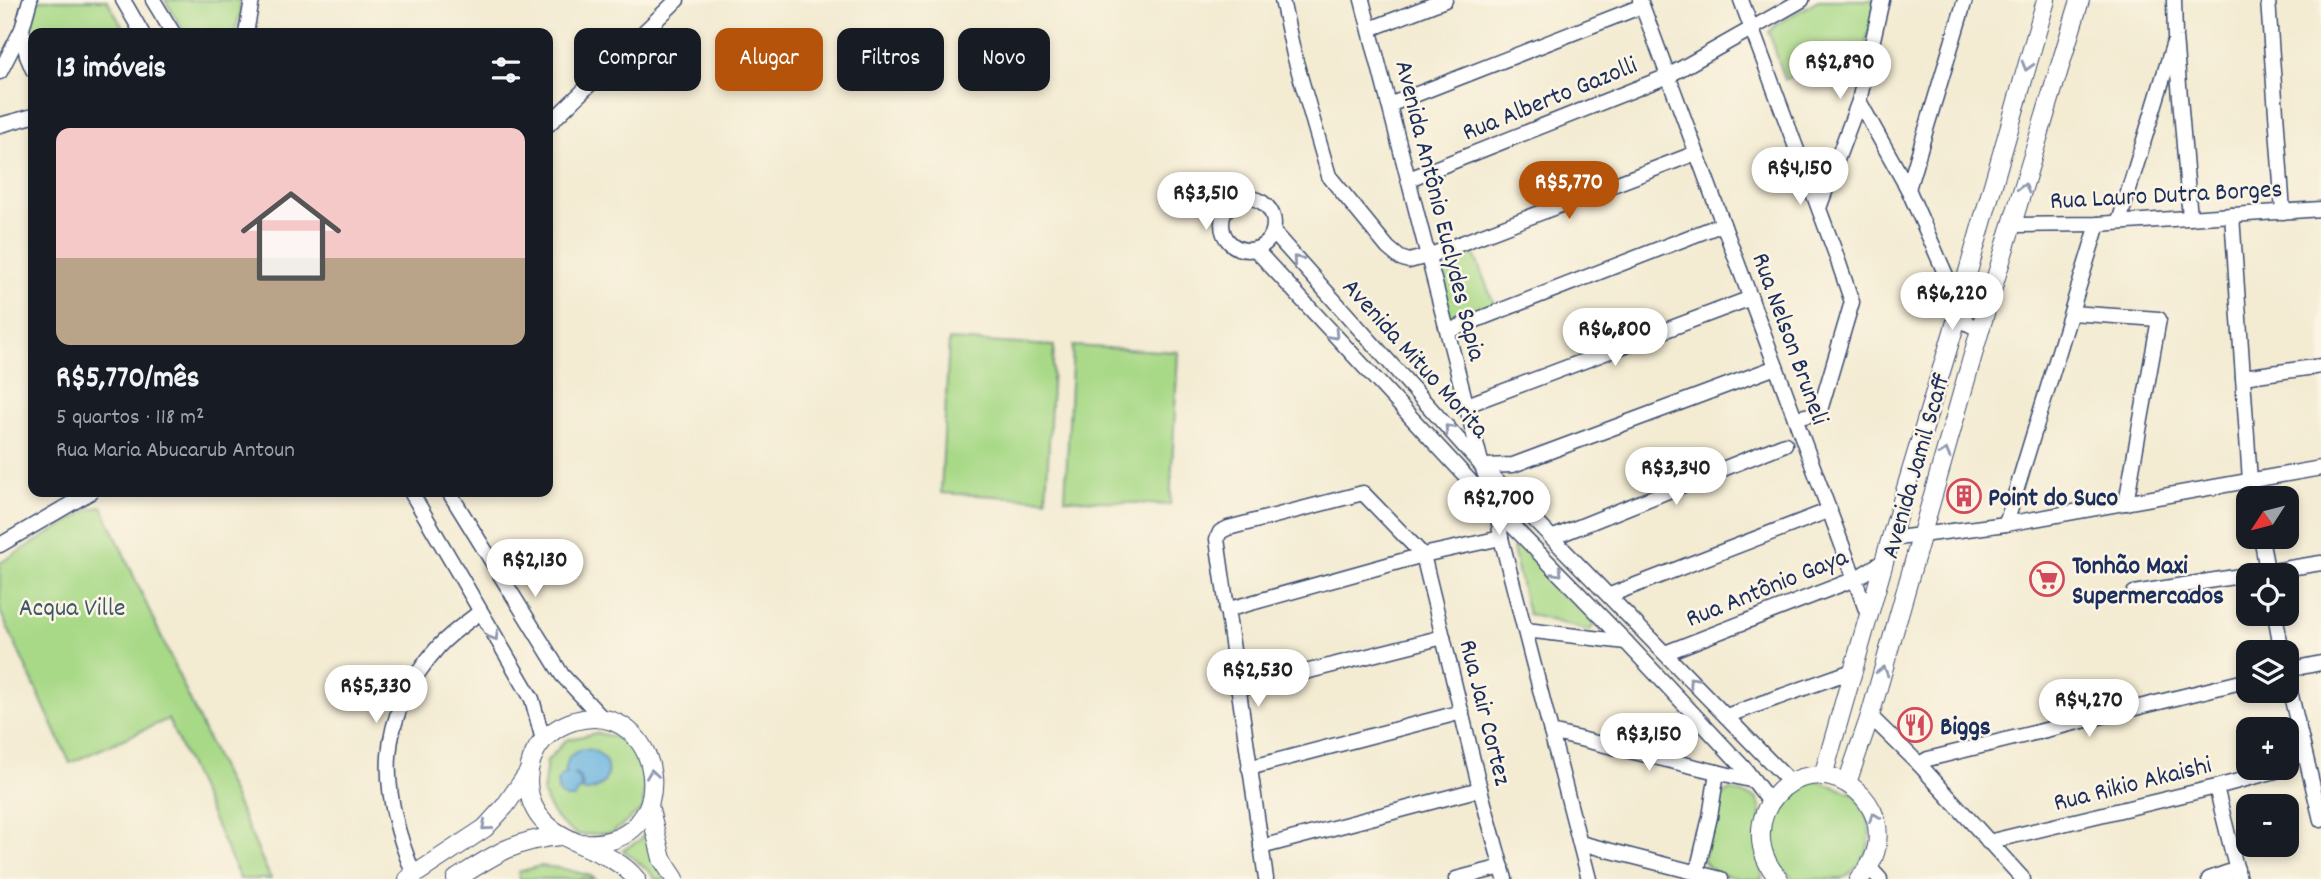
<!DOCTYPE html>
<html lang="pt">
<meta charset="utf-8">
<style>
:root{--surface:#171b24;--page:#242831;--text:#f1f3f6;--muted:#9ea1a6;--line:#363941;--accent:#b45309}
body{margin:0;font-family:Dekko,sans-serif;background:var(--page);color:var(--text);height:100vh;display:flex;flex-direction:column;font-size:26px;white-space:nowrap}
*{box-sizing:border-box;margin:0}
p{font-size:23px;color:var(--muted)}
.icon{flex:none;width:38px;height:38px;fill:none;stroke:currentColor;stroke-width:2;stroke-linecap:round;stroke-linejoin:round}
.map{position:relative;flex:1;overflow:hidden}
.side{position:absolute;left:28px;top:28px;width:525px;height:469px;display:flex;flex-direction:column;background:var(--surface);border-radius:14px;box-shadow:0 4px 10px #0003}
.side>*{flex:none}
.guide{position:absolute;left:574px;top:28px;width:665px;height:63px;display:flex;gap:14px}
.needle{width:46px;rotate:234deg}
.controls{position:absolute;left:2236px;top:486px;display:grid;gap:14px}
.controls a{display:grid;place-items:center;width:63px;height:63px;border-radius:14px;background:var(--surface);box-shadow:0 4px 10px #0003;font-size:35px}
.price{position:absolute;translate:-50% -60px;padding:0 16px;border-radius:24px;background:#fff;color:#222;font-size:23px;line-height:46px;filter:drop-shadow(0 2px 4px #0008)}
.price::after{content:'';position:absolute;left:50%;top:42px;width:21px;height:16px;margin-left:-10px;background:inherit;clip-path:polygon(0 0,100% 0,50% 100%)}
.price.selected{background:var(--accent);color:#fff}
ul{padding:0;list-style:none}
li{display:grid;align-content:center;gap:14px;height:371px;padding:0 28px}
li+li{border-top:2px solid var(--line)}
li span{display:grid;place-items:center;height:217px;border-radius:14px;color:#555}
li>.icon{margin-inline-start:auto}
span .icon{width:126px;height:126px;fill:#fffc;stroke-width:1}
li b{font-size:30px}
h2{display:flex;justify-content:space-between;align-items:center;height:84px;padding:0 28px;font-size:30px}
.tag{padding:0 24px;border-radius:14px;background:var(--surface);box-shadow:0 4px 10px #0003;font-size:24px;line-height:63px}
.tag.selected{background:var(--accent);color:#fff}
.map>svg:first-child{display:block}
</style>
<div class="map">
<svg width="2321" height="879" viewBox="0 0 2321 879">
<rect width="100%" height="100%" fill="#fcf5e5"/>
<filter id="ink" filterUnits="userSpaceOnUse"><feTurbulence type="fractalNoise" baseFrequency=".0143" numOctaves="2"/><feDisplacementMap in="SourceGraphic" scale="14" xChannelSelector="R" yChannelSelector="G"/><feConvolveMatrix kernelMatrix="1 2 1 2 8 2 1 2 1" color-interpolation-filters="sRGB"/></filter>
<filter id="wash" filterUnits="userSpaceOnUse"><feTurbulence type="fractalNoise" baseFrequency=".00686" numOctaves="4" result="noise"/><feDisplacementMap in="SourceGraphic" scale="28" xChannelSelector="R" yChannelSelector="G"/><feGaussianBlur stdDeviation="1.57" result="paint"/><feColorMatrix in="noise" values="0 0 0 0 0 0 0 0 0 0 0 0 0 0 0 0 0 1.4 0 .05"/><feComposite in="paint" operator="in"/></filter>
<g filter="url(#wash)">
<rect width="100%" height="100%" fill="#f3ebd2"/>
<g fill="#a8d987" stroke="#628472" stroke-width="2">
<polygon points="35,0 107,0 126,33 33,33 33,61 28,34"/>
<polygon points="165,0 240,0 240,15 234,33 185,33"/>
<polygon points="1818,0 1877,0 1855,85 1814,67 1785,80 1769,32 1776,25"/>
<polygon points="1471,246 1494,304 1451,319 1433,260"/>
<polygon points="949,340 1054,346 1046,499 941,493"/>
<polygon points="1073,346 1178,352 1170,505 1065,499"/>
<polygon points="102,506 271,879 240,879 168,719 70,763 0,611 0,563 87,511"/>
<polygon points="1522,544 1594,619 1594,625 1589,631 1528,614 1513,549"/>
<path d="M596 733C648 741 644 765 643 809L612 833 579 835 568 829 558 820 550 809 543 794 547 761 566 740Z"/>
<polygon points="1812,779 1855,794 1869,821 1870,836 1867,851 1859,865 1848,875 1841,879 1795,879 1780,869 1771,857 1765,829 1774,801"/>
<path d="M1730 790 1756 798 1761 808 1762 879C1743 879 1712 878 1703 859L1720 797Z"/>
<polygon points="646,831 666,879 655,879 650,872 623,850 640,840"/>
<polygon points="540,866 560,868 591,876 595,879 520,879 518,872"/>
</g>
<path fill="#67b3e0" stroke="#41719f" stroke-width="2" d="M581 749C615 747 617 793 582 791 584 783 581 776 573 773L580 780 581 788 574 798H566L559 794 557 782 561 776 568 773 565 771 569 757Z"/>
</g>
<g filter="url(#ink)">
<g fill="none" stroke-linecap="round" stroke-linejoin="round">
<g stroke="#3b4b6f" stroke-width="17">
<g id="minor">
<polyline points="123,0 142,33"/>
<polyline points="153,0 173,33"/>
<polyline points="1282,0 1294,55 1329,176 1388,248 1400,258 1409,261 1428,256 1696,153"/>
<polyline points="1362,0 1482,466 1497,510 1501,538 1589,879"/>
<polyline points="1640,0 1868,615"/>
<polyline points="1741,0 1835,252 1852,302 1821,407 1810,415 1795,418"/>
<polyline points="2174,0 2175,37 2190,218"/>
<polyline points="2268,0 2283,212"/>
<polyline points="22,29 27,56 33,70"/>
<polyline points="1370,29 1445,0"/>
<polyline points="246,33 252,0"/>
<polyline points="0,72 22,29 30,0"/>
<polyline points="1859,101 1908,189 1967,323 1980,330"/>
<polyline points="1389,105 1642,6"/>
<polyline points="0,125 33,116"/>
<polyline points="548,125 677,0"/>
<polyline points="1409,179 1668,76 1802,0"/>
<polyline points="1908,189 1965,0"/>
<circle cx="1248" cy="224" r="26"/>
<polyline points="1819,208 1859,101 1882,0"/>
<polyline points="2232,215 2250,481 2254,499"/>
<polyline points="2119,222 2173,45"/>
<polyline points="2013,225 2098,224 2321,209"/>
<polyline points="1273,232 1482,466 1791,783"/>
<polyline points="1255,249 1497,510 1626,642 1745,769 1770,802"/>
<polyline points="2071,313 2159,319 2126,503"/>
<polyline points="1448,331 1723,224"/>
<polyline points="2243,377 2321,366"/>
<polyline points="1467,405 1751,298"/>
<polyline points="1482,466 1513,465 1776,367"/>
<polyline points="411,492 532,699 543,740"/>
<polyline points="449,492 562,675 604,720"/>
<polyline points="2006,524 2098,224"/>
<polyline points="1554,537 1785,444"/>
<polyline points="2261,537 2268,576"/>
<polyline points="1890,539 2006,524 2321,468"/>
<polyline points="0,545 91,492"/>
<polyline points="2134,593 2321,563"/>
<polyline points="1610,595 1830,510"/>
<polyline points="1226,610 1423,555 1501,538"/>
<polyline points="2275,614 2282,653"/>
<polyline points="1526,630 1626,642"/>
<polyline points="1665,653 1855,579 1884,561"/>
<polyline points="2287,670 2321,663"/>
<polyline points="2287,679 2321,820"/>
<polyline points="1238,689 1443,637"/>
<polyline points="1726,716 1852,671"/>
<polyline points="1870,716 1919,764 2023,879"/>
<polyline points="1551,732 1754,781"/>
<polyline points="1919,764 1928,759 2249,680"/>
<polyline points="1249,768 1462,712"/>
<polyline points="2216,787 2239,879"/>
<polyline points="1988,842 2216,787 2287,768"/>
<polyline points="1580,843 1721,879"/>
<polyline points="1261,847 1480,789"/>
<polyline points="1869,867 1880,879"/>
<polyline points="1697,872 1710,817 1717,772"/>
<path d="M414 875C379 790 374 719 439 646 451 633 466 623 480 612"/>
<polyline points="1266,879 1217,539 1220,532 1228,528 1363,493 1423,555 1480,789 1505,879"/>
<polyline points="1456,879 1502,867"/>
<polyline points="2209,879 2237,869"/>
</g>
</g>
<g stroke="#3b4b6f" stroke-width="20">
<g id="major">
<polyline points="1823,776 1890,541 1958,315 1959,303 2046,0"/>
<polyline points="1847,783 1870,716 1980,330 2080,0"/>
<polyline points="649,805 662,859 675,879"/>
<path d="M579 843C690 851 664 695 574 721 555 727 539 740 532 759 528 770 527 784 530 796 542 847 607 842 636 879"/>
<polyline points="408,879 485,828 505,806 528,773"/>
<path d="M456 879C494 855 514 840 561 836"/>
<path d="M1779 879C1727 821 1797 743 1856 790 1866 798 1872 808 1876 820 1881 842 1875 863 1859 879"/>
</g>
</g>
<use href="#minor" stroke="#fff" stroke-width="14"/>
<use href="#major" stroke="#fff" stroke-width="18"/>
</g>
<defs><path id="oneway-chevron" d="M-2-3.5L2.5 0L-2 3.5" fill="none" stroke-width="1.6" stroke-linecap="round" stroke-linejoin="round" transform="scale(1.75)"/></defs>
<g stroke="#8d97ae">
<use href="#oneway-chevron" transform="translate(2027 66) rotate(106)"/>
<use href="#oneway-chevron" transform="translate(2024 188) rotate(-74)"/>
<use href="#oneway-chevron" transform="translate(1297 260) rotate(-132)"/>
<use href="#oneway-chevron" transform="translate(1334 335) rotate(47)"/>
<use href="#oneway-chevron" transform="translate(1449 429) rotate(-132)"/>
<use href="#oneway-chevron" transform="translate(1945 453) rotate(-74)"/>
<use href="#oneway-chevron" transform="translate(1558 572) rotate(46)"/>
<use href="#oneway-chevron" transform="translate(494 636) rotate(59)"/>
<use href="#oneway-chevron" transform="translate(1883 671) rotate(-74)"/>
<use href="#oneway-chevron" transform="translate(1693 681) rotate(-134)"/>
<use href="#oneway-chevron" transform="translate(652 774) rotate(-98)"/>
<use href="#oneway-chevron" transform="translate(1874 817) rotate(-110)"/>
<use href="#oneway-chevron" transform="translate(486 826) rotate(139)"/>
</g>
</g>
<defs>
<g id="building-ring" transform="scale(1.75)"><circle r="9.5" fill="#fcf5e5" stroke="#d1495b" stroke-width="1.5"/><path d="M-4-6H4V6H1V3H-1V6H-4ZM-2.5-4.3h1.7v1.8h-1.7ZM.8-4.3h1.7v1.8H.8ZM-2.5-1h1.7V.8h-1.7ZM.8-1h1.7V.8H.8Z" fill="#d1495b"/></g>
<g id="supermarket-ring" transform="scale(1.75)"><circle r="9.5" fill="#fcf5e5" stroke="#d1495b" stroke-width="1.5"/><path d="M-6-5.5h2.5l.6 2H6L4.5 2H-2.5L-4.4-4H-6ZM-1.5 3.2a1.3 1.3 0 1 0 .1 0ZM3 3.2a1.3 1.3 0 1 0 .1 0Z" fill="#d1495b"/></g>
<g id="restaurant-ring" transform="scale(1.75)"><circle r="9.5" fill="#fcf5e5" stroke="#d1495b" stroke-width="1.5"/><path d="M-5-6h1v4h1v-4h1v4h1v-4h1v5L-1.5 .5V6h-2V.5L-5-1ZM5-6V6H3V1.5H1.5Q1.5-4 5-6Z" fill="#d1495b"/></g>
</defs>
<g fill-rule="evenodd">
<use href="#building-ring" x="1964" y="496"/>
<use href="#supermarket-ring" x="2047" y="579"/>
<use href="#restaurant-ring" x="1915" y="725"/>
</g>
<g text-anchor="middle" stroke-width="5" stroke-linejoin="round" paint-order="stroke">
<g font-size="26" fill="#1b2f5e" stroke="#fcf5e5">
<text transform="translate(1549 97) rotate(-22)" y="9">Rua Alberto Gazolli</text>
<text transform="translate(2166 193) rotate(-3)" y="9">Rua Lauro Dutra Borges</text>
<text transform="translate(1442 210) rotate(76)" y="9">Avenida Antônio Euclydes Sapia</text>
<text transform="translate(1792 338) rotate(70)" y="9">Rua Nelson Bruneli</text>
<text transform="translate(1417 357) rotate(48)" y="9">Avenida Mituo Morita</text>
<text transform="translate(1914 465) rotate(-74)" y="9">Avenida Jamil Scaff</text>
<text transform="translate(1766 586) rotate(-22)" y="9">Rua Antônio Gaya</text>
<text transform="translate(1487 712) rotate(76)" y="9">Rua Jair Cortez</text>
<text transform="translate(2132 782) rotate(-14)" y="9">Rua Rikio Akaishi</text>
</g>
<g font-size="26" font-weight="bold" fill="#1b2f5e" stroke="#fcf5e5" text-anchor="start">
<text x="1988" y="505">Point do Suco</text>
<text x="2072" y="573">Tonhão Maxi<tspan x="2072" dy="30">Supermercados</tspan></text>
<text x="1940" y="734">Biggs</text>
</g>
<g font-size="26" fill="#3e5a68" stroke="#fcf5e5">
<text x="72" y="615">Acqua Ville</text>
</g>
</g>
</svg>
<div class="controls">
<a><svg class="needle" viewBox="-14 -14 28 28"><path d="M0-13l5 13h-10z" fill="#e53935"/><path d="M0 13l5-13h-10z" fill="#9ea1a6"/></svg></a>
<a><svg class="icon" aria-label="locate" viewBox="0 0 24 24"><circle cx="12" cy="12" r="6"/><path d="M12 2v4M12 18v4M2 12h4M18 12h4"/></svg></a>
<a><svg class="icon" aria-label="layers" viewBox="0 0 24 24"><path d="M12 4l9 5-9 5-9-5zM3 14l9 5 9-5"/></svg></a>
<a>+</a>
<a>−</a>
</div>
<b class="price" style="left:1840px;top:101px">R$2,890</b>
<b class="price" style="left:1800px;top:207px">R$4,150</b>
<b class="price selected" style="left:1569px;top:221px">R$5,770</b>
<b class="price" style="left:1206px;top:232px">R$3,510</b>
<b class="price" style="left:1952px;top:332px">R$6,220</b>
<b class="price" style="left:1615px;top:368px">R$6,800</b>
<b class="price" style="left:1676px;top:507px">R$3,340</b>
<b class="price" style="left:1499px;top:537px">R$2,700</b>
<b class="price" style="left:535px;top:599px">R$2,130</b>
<b class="price" style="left:1258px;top:709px">R$2,530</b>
<b class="price" style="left:376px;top:725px">R$5,330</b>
<b class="price" style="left:2089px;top:739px">R$4,270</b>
<b class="price" style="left:1649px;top:773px">R$3,150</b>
<div class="guide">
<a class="tag">Comprar</a>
<a class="tag selected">Alugar</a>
<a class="tag">Filtros</a>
<a class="tag">Novo</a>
</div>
<section class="side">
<h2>13 imóveis<svg class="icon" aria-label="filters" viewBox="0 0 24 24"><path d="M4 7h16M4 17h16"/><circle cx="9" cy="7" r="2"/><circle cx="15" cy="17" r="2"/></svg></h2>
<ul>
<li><span style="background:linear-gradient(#f6c9c9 60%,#b9a48a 0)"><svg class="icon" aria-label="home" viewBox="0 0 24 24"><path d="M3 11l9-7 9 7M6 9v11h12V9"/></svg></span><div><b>R$5,770/mês</b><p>5 quartos · 118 m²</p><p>Rua Maria Abucarub Antoun</p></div></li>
</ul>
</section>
</div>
